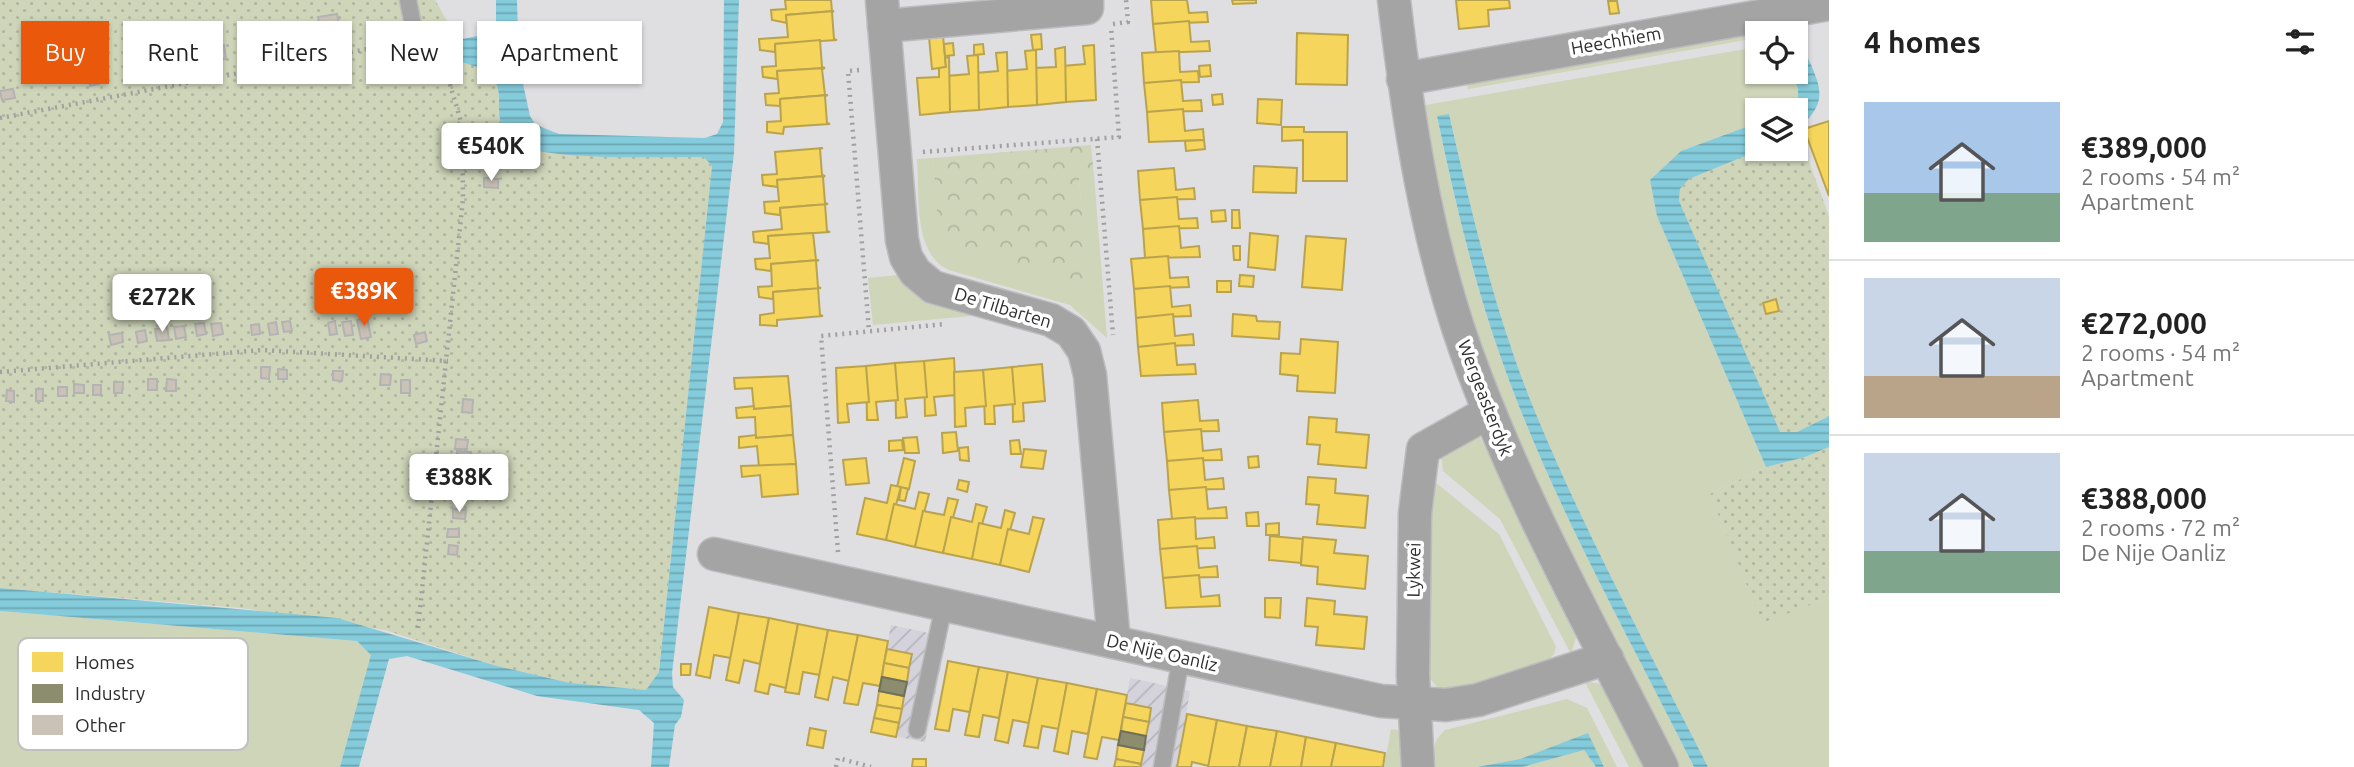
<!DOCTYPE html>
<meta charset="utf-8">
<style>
:root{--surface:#fff;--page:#f2f2f2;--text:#222;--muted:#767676;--line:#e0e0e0;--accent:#ea580c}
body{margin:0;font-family:Ubuntu,sans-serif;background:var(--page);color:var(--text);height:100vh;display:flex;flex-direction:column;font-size:26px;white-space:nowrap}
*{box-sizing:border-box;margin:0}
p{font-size:23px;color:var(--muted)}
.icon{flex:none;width:38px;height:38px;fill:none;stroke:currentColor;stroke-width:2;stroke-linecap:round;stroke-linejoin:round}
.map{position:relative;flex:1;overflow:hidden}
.drawer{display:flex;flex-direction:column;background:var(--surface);width:525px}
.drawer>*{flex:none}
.top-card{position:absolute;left:21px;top:21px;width:665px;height:63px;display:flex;gap:14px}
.tools{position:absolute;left:1745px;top:21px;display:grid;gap:14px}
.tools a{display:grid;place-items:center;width:63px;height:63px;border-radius:0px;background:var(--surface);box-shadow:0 2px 5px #0004;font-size:35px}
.price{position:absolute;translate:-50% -60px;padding:0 16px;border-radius:7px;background:#fff;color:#222;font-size:23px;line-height:46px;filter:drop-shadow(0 2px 4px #0008)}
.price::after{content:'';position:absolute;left:50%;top:42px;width:21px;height:16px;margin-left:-10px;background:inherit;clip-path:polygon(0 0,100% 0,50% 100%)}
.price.current{background:var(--accent);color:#fff}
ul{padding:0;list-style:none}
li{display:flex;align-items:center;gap:21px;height:175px;padding:0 35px}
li+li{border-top:2px solid var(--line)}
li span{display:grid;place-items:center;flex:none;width:196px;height:140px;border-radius:0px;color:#555}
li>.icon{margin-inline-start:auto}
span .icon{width:84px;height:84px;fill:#fffc;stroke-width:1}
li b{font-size:30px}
h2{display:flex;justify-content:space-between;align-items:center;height:84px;padding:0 35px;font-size:30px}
.chip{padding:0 24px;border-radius:0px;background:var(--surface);box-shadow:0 2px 5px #0004;font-size:24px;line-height:63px}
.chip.current{background:var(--accent);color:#fff}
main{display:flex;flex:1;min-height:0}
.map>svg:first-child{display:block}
</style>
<main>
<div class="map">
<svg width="1829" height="767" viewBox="0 0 1829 767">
<defs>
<pattern id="industrial-furrows" width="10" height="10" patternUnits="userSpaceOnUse" patternTransform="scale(1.75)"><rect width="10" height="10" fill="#d4d2db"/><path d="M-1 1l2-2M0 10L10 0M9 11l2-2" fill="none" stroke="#b6b5bc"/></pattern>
<pattern id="park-crowns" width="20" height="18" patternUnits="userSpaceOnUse" patternTransform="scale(1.75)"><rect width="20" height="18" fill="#ced5b9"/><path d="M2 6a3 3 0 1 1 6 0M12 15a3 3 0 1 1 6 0" fill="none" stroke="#b1b79f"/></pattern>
<pattern id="garden-dots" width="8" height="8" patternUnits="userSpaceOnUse" patternTransform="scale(1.75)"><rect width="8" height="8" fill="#ced5b9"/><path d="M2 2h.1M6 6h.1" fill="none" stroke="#b1b79f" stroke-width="1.8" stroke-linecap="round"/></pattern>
<pattern id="water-rules" width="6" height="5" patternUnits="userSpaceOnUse" patternTransform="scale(1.75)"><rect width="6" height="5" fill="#84cbdb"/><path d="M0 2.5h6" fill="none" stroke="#6ca5b2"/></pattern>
</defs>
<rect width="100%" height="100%" fill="#dfdee1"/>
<g fill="url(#industrial-furrows)">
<polygon points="891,625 947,637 925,742 871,732"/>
<polygon points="1130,678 1190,691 1177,767 1114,767"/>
</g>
<g fill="#ced5b9">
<polygon points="1773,27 1774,33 1757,33 1757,38 1468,89 1466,80"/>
<path d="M1757 47V72H1793L1799 89 1798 108 1757 110V123L1681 151 1650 180 1657 216 1766 467 1710 494 1762 622 1829 598V767H1708C1649 650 1586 535 1536 414 1496 318 1472 215 1449 114L1437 117C1454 199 1473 279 1501 358 1551 500 1627 633 1694 767H1674L1527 471 1461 294 1420 106Z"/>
<path d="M933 158 940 239 1087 284 1079 177 1094 176 1107 338 1070 305 949 270C912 253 920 193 917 159Z"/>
<polygon points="898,275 901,276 981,315 873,325 868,278"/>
<polygon points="1479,435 1578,631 1571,654 1500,519 1443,471 1441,454"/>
<polygon points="1430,478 1499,534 1556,647 1554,654 1539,669 1453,691 1438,688 1425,673"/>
<polygon points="0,611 357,641 372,655 340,767 0,767"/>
<polygon points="1585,682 1597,683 1607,689 1649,767 1629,767"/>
<polygon points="1567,699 1587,708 1617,767 1604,767 1588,734 1520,759 1477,767 1424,767 1425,749 1434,749 1437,739 1445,730"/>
<polygon points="1391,729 1408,732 1411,767 1384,767"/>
<polygon points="1584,750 1596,767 1522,767 1576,751"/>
</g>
<polygon fill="url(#park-crowns)" points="1091,145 1094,176 1079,178 1088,285 939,239 933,158"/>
<g fill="url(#garden-dots)">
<path d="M0 0H435L458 40 455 43 498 84C499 102 498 127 512 140 536 162 667 156 704 157L712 166 659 672 646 690 570 683 497 666 385 630 241 608 0 588Z"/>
<polygon points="1797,129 1829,216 1829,416 1797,432 1780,433 1679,201 1680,189 1689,179 1762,149 1796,149"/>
<polygon points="1829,447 1829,598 1762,623 1710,494 1766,467 1805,457"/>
</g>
<g fill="url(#water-rules)">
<path d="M496 0H517L519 65 530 116 536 125 559 134 705 138 717 134 723 122 724 0H739L734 153 672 673 673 687 684 700 681 717 675 725 669 767H651L654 723 639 710 537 696 407 656 389 659 359 767H340L371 655 357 641 0 611V588L337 618 497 666 570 683 646 690 659 672 712 166 704 157C664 156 541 163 514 141 479 114 527 76 460 62L454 52 458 40 491 33 496 24Z"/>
<path d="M1806 54C1823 90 1828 104 1796 130V110H1792L1798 108V89L1793 72 1796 56Z"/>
<path d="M1449 114C1472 215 1496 318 1536 414 1586 535 1649 650 1708 767H1694C1627 633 1551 500 1501 358 1473 279 1454 198 1437 116Z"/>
<polygon points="1757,123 1757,149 1762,149 1689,179 1680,189 1679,201 1780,432 1797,432 1829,416 1829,447 1805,457 1766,467 1657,216 1650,180 1681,151"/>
<polygon points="1588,733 1604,767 1596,767 1584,750 1522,767 1477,767 1520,759"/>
</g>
<g fill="#f6d55c" stroke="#baa34e" stroke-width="2">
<polygon points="785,0 831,0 832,11 834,11 786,15 787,23 772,20 771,10 786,9"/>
<polygon points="1151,0 1187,0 1189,13 1207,12 1208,22 1153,24"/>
<polygon points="1232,0 1256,0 1256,3 1233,4"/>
<polygon points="1456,0 1509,0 1510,8 1488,10 1489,26 1459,29"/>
<polygon points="1608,1 1617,1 1619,13 1610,14"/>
<polygon points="834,11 832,12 834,39 837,40 775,44 775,52 760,50 759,39 788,37 786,15"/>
<polygon points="1189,21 1191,42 1209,41 1210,51 1156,53 1153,24"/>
<polygon points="1297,33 1348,35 1347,85 1296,84"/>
<polygon points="1041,34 1042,49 1033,50 1031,35"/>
<polygon points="943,36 946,67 932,69 929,37"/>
<polygon points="820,40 822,67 825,68 777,71 778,79 763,77 762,67 776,66 775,44"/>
<polygon points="953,43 954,55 945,56 944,44"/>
<polygon points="983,44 984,54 974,55 974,45"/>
<polygon points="1094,45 1096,100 1066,102 1063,66 1085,64 1083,46"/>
<polygon points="1065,47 1066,102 1037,105 1034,68 1056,67 1055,49"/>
<polygon points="1036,50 1037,105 1008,107 1005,71 1027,69 1025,51"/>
<polygon points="1179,51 1180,72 1198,71 1199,82 1144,83 1142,53"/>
<polygon points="1007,52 1008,107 979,110 976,73 998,71 996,53"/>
<polygon points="978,55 979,110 950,112 947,76 969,74 967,56"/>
<polygon points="949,57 950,112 920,115 917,78 939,77 939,68 946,67 945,58"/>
<polygon points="1210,65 1211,76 1200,77 1199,66"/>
<polygon points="825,68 822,69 825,95 828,95 780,99 780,106 766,105 765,94 779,93 777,71"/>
<polygon points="1181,80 1183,101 1201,100 1202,111 1147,112 1144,83"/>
<polygon points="1222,94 1223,104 1213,105 1212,95"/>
<polygon points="828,95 825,96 827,123 830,124 784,127 783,134 767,132 767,122 781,121 780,99"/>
<polygon points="1258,99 1282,100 1281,125 1257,123"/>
<polygon points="1183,109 1185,131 1203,129 1204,140 1149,142 1147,112"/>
<polygon points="1829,121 1829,196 1804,129"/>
<polygon points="1282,127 1304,127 1304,132 1347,132 1347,181 1303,181 1303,140 1282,141"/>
<polygon points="1204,140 1205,149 1186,151 1185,141"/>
<polygon points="823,148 820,149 822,175 825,176 777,180 778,187 763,185 762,175 777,174 775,152"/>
<polygon points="1254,166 1297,168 1296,193 1253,192"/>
<polygon points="1174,168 1176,190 1194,188 1195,199 1140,200 1138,171"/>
<polygon points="825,176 823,177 825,203 828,204 780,208 780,215 765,213 764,202 779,201 777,180"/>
<polygon points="1177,197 1179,219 1197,218 1198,228 1143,229 1140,200"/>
<polygon points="825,204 827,231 830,232 768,236 769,244 754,242 753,232 782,229 780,208 828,204"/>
<polygon points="1225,210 1226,221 1212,222 1211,211"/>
<polygon points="1232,210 1239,210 1240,228 1232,228"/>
<polygon points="1179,226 1181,248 1199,246 1200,257 1145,258 1143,229"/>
<polygon points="813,233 816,260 819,260 771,264 771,271 756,269 755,259 770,258 768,236"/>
<polygon points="1250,233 1278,236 1275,270 1248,267"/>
<polygon points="1306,236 1346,239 1342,290 1302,287"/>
<polygon points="1233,246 1240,246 1240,260 1234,260"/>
<polygon points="1168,256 1170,278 1188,277 1189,287 1134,289 1131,259"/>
<polygon points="819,260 816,261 818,287 821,288 773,292 773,299 759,297 758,287 772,286 771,264"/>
<polygon points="1240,275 1254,276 1253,287 1239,286"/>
<rect x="1217" y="281" width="14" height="11"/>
<polygon points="1170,286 1172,307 1190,305 1191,316 1136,318 1134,289"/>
<polygon points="818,288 820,315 823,316 777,320 777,326 760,325 760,315 774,313 773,292 821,288"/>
<polygon points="1776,299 1779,311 1766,314 1763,303"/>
<polygon points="1173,314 1175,336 1193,334 1194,345 1138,347 1136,318"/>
<polygon points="1233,314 1256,316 1257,321 1280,322 1279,339 1232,336"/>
<polygon points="1301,339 1338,342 1335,393 1297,391 1298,376 1280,374 1281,353 1300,354"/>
<polygon points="1175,343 1177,365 1195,364 1196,374 1141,376 1138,347"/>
<polygon points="954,358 956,395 934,397 936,415 925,416 924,361"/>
<polygon points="924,361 927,397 905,399 907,417 896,418 895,363"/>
<polygon points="895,363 898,400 876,402 878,420 867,420 866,366"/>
<polygon points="1042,364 1045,401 1023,403 1024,421 1013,422 1012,367"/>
<polygon points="866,366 869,402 847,404 849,422 838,423 836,368"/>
<polygon points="1012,367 1015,404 994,406 995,424 985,424 983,370"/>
<polygon points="983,370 986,406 965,408 966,426 955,427 954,372"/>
<polygon points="788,376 791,406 754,409 752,388 735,389 734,378"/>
<polygon points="1198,400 1200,421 1218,420 1219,431 1164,432 1162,403"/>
<polygon points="754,406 754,409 791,406 793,435 756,438 755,417 737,418 736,408"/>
<polygon points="1309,417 1337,419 1336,432 1369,435 1366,468 1318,464 1320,445 1307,444"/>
<polygon points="1201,429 1203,451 1221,449 1222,460 1167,461 1164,432"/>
<polygon points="956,432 958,451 943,453 942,433"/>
<polygon points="756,435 756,438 793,435 796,464 759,467 757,446 739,448 739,437"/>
<polygon points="917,437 919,453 905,453 903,438"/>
<polygon points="902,440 903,450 889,451 889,441"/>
<polygon points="1019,440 1021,454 1011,454 1010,441"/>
<polygon points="968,447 969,461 960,460 959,448"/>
<polygon points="1024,449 1046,451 1043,469 1021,467"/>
<polygon points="1258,456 1259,467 1249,468 1248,457"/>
<polygon points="866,458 869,483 846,485 843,460"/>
<polygon points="904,458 915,461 909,489 897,487"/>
<polygon points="1203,458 1205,480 1223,478 1224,489 1169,490 1167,461"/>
<polygon points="796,464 798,494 762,497 760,475 742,477 741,466"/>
<polygon points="1308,477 1336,479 1335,493 1368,496 1365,528 1317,524 1319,505 1306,504"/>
<polygon points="959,480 969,482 967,492 957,489"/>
<polygon points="891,485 901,487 886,540 857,534 865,498 887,503"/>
<polygon points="901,487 908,489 905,501 899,500"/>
<polygon points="1206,487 1208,509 1226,507 1227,518 1172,519 1169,490"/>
<polygon points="919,492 929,494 915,547 886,540 894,504 915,509"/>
<polygon points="948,498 958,500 943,553 915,547 923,511 944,515"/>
<polygon points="976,504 987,507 972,559 943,553 951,517 972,522"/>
<polygon points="1005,510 1015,513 1000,565 972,559 979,523 1001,528"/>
<polygon points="1258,512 1259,526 1247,526 1246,513"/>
<polygon points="1033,517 1044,519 1029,572 1000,565 1008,529 1029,534"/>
<polygon points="1195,517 1196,539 1214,537 1215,548 1160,549 1158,520"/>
<polygon points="1279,523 1279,535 1266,535 1266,524"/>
<polygon points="1270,536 1303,539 1301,563 1269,560"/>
<polygon points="1303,537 1336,540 1334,553 1368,556 1365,589 1317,584 1318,567 1301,565"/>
<polygon points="1197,546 1199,568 1217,566 1218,577 1163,578 1160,549"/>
<polygon points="1199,575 1201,597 1219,595 1220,606 1166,608 1163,578"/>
<polygon points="1265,598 1281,598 1280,618 1265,617"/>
<polygon points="1307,598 1335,601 1334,614 1367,617 1364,649 1316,645 1318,627 1305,626"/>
<polygon points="709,607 739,613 731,658 714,655 710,678 696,675"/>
<polygon points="739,613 769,618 760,664 744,660 739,683 726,680"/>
<polygon points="769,618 798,624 786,688 770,684 768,694 755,691"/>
<polygon points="798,624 828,630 820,675 803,672 799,694 785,692"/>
<polygon points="828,630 858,635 849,681 833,677 828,700 815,697"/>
<polygon points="858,635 888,641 880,686 863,683 858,705 844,703"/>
<polygon points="887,649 912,654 909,668 884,663"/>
<polygon points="948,661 979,667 970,712 953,709 949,731 935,729"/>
<polygon points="884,663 909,668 907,682 882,677"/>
<polygon points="681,664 691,664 690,675 681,675"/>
<polygon points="979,667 1008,672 999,718 983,715 979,737 965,735"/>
<polygon points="1008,672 1038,678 1029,723 1013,720 1008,743 995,740"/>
<polygon points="1038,678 1067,683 1059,729 1042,726 1038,748 1024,746"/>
<polygon points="1067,683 1097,689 1088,734 1072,731 1068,754 1054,751"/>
<polygon points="1097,689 1127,695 1119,740 1102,737 1097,759 1084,757"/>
<polygon points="879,691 904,696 902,709 877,705"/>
<polygon points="1126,703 1151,708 1149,722 1123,717"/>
<polygon points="877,705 902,709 899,723 874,718"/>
<polygon points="1187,714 1217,720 1209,766 1192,762 1191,767 1177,767"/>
<polygon points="1123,717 1149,722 1146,736 1121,731"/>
<polygon points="874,718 899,723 896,737 871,732"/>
<polygon points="1217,720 1247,726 1239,767 1208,767"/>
<polygon points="1247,726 1277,731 1270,767 1239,767"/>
<polygon points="810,728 826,731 823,748 807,745"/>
<polygon points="1277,731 1306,737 1301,767 1270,767"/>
<polygon points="1306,737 1336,743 1331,767 1301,767"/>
<polygon points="1336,743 1385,753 1383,767 1331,767"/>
<polygon points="1118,745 1144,750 1141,764 1116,759"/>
<polygon points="913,759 926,759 926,767 912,767"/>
<polygon points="1116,759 1141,764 1140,767 1114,767"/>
</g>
<g fill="#8c8c6e" stroke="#70705b" stroke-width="2">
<polygon points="882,677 907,682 904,696 879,691"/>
<polygon points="1121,731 1146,736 1144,750 1118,745"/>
</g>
<g fill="#cac2b6" stroke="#b4b3b3" stroke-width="2">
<polygon points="337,14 342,38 322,41 318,17"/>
<polygon points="279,37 281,50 271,52 269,39"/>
<polygon points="298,37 299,47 287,49 286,39"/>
<polygon points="224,45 226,59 217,60 215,47"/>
<polygon points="153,58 155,72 143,75 140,61"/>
<polygon points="97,72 99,84 90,86 88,74"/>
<polygon points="13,89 15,98 2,100 0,91"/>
<polygon points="484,178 498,179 498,188 484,187"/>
<polygon points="367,318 371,337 361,339 357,320"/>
<polygon points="290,321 292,331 284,332 282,322"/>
<polygon points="335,321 337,334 330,335 328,323"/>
<polygon points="351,321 353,335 345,336 342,322"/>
<polygon points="276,322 278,334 270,335 268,324"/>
<polygon points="204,323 206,334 197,336 195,324"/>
<polygon points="221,323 223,334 213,336 211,324"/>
<polygon points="259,324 260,334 252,335 251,325"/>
<polygon points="184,326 186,337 176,339 174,327"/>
<polygon points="167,327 169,340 157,341 155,329"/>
<polygon points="145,330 147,341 138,343 136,332"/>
<polygon points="425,332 427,341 416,344 414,335"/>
<polygon points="122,333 123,342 111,345 109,335"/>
<polygon points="261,367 270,367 269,379 261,378"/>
<polygon points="278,369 287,370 287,379 278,379"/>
<polygon points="333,371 343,371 342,381 333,380"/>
<polygon points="381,374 391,375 390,385 380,385"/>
<rect x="148" y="379" width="9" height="11"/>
<polygon points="167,379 176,380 176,391 166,391"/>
<rect x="401" y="380" width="9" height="13"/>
<polygon points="114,382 123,382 122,393 114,393"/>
<polygon points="74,384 84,385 84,393 74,393"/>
<rect x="93" y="385" width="8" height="10"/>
<rect x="58" y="387" width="9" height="9"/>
<rect x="36" y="389" width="7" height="12"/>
<polygon points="7,390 14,391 14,402 6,401"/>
<polygon points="463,399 473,400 472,413 462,412"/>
<polygon points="456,439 468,440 467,449 455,449"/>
<polygon points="457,451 471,452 470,466 457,466"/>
<polygon points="453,474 462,474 461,484 452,483"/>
<polygon points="452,491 466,492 465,500 451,499"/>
<polygon points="453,509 466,510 465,519 453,518"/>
<polygon points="448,529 459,529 459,537 447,537"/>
<polygon points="449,545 458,546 457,555 448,554"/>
</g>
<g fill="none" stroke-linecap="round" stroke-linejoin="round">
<g stroke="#bcbbbd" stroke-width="19">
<g id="service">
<polyline points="408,0 416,40"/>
<polyline points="917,730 944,605"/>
<polyline points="1162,767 1181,657"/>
</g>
</g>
<g stroke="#bcbbbd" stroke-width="35">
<g id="minor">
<polyline points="882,0 902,240 906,257 915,272 933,287 1051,320 1071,332 1084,351 1090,375 1114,642"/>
<path d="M1394 0C1408 118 1426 239 1466 351 1518 496 1593 630 1662 767"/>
<polyline points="884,26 1087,8 1087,0"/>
<polyline points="1403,79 1829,4"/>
<polyline points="714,554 1381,701 1446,705 1478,700 1607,658"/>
<polyline points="1418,767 1413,676 1415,513 1423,449 1489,412"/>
</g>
</g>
<g stroke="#a0a0a0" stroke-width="4.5" stroke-dasharray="2 5" stroke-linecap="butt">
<polyline points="1113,24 1128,22 1126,0"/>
<polyline points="859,70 848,71 869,331"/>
<polyline points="0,118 394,44"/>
<polyline points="1097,139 1113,335"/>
<polyline points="923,152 1119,137 1111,27"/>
<polyline points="0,372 262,350 448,361"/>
<polyline points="838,552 821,336 945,324"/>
<polyline points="418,628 463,199 462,125 438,44"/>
<polyline points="836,767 838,758 871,767"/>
</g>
<use href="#service" stroke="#a5a4a5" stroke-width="16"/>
<use href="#minor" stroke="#a5a4a5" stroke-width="32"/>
</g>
<g text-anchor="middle" stroke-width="7" stroke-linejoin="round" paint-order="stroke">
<g font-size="18" fill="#2e2d2f" stroke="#fff">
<text transform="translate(1616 41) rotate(-10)" y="6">Heechhiem</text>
<text transform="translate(1003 308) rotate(17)" y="6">De Tilbarten</text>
<text transform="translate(1485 398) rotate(69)" y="6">Wergeasterdyk</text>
<text transform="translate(1414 570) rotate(-89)" y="6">Lykwei</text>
<text transform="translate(1162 653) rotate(13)" y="6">De Nije Oanliz</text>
</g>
</g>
<rect x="18" y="638" width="230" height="112" rx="10" fill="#fff" stroke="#c0c0c1" stroke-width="2"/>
<rect x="32" y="652" width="31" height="20" fill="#f6d55c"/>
<rect x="32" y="684" width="31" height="19" fill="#8c8c6e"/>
<rect x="32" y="715" width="31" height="20" fill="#cac2b6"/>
<g font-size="19" fill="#2e2d2f">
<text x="75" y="669">Homes</text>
<text x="75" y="700">Industry</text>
<text x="75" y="732">Other</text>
</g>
</svg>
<div class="tools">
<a><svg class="icon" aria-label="locate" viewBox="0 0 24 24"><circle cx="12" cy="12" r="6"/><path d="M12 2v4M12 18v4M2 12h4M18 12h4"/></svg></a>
<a><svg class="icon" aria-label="layers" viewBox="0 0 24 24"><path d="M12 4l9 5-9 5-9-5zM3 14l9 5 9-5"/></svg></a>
</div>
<b class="price" style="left:491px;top:183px">€540K</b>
<b class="price current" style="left:364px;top:328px">€389K</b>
<b class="price" style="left:162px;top:334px">€272K</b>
<b class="price" style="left:459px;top:514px">€388K</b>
<div class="top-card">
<a class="chip current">Buy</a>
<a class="chip">Rent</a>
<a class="chip">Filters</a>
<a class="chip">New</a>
<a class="chip">Apartment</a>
</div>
</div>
<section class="drawer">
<h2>4 homes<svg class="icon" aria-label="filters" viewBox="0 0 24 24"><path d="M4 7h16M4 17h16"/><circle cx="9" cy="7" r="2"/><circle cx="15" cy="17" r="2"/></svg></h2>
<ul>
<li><span style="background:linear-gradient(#a9c7e8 65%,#7fa58c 0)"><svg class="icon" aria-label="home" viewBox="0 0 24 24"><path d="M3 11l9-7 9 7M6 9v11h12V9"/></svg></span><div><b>€389,000</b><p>2 rooms · 54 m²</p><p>Apartment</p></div></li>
<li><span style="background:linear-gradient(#c9d6e8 70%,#b9a48a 0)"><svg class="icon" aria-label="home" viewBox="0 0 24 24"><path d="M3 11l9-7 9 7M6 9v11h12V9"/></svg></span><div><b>€272,000</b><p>2 rooms · 54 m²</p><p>Apartment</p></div></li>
<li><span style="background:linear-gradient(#c9d6e8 70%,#7fa58c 0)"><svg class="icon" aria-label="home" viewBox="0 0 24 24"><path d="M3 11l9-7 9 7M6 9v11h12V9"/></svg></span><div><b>€388,000</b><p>2 rooms · 72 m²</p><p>De Nije Oanliz</p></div></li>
</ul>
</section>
</main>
